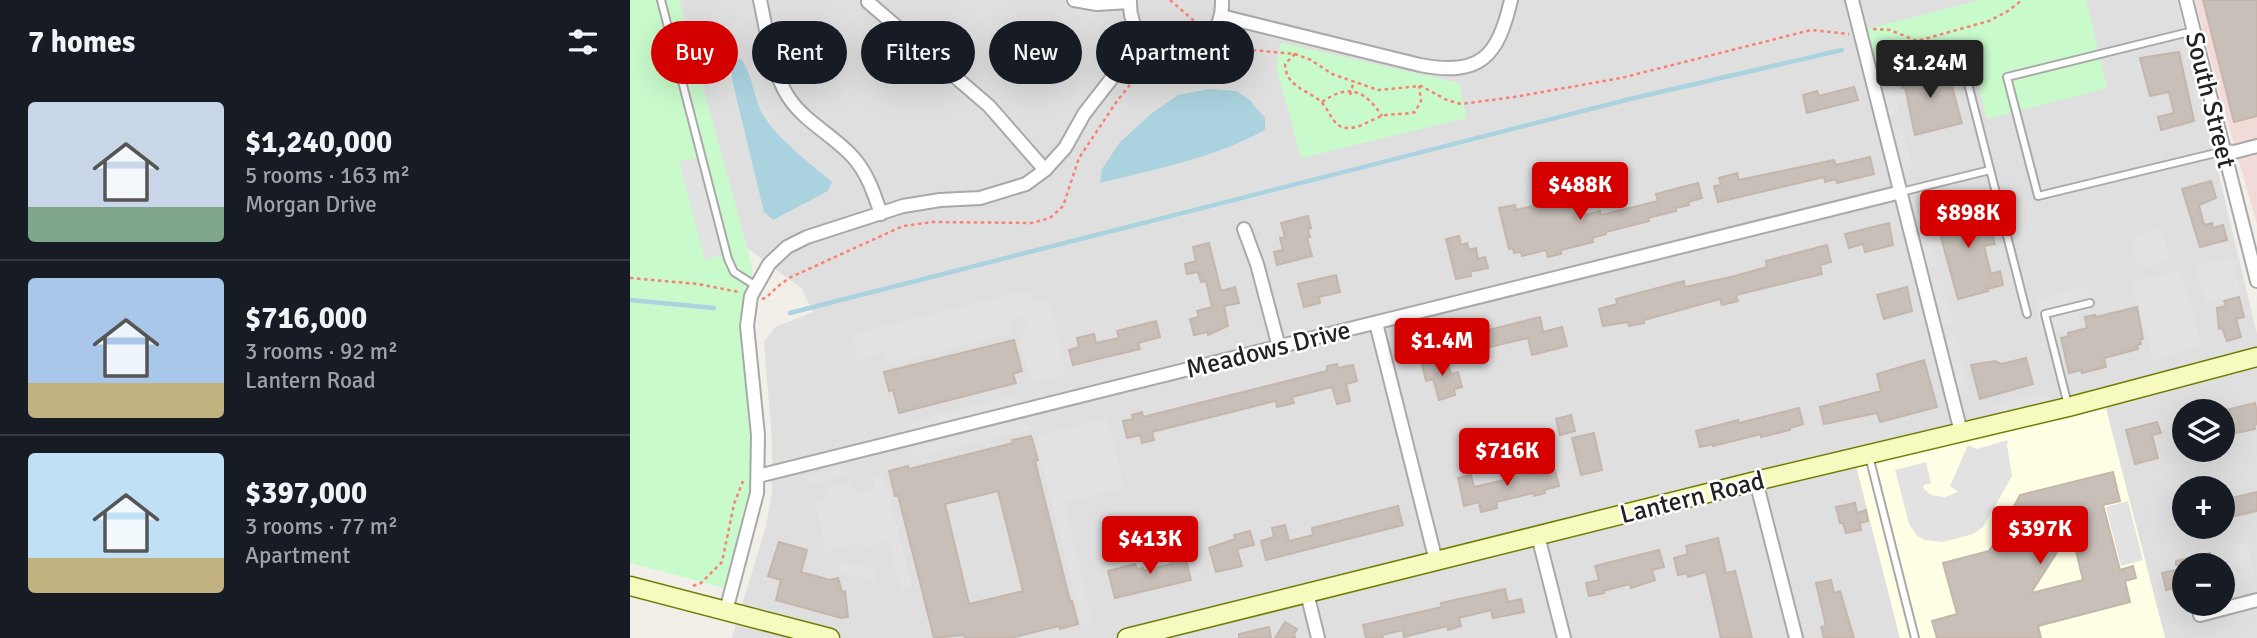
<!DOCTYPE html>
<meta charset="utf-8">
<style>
:root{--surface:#171b24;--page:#242831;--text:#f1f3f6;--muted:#9ea1a6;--line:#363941;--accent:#d40000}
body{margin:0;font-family:Signika,sans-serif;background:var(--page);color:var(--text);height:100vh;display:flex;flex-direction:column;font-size:26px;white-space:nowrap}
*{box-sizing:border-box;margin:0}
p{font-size:23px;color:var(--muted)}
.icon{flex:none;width:38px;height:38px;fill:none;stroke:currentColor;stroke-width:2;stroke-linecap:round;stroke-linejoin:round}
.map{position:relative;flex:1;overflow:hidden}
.sheet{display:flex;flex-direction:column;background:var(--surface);width:630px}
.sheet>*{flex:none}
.guide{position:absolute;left:21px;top:21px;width:665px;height:63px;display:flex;gap:14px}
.tools{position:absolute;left:1542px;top:399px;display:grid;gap:14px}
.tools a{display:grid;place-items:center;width:63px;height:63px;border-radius:50%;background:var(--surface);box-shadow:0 7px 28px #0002;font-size:35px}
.price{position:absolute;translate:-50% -60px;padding:0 16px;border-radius:7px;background:var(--accent);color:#fff;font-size:23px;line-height:46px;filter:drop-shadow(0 2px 4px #0008)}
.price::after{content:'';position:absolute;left:50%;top:42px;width:21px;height:16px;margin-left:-10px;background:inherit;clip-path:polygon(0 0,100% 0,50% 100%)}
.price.current{background:#222;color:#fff}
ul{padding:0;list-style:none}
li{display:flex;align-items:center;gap:21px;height:175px;padding:0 28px}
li+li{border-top:2px solid var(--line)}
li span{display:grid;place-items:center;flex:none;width:196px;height:140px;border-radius:7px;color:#555}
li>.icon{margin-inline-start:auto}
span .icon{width:84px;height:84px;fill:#fffc;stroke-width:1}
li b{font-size:30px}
h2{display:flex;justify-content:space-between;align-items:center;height:84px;padding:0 28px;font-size:30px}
.tag{padding:0 24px;border-radius:32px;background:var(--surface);box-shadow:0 7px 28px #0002;font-size:24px;line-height:63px}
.tag.current{background:var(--accent);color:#fff}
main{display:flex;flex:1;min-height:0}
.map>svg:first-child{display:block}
</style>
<main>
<section class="sheet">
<h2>7 homes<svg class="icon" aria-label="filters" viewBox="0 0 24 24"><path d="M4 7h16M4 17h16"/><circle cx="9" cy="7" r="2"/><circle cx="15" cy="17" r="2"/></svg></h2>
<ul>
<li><span style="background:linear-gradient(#c9d6e8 75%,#7fa58c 0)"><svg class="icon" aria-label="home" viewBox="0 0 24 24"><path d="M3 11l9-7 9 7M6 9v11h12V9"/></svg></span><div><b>$1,240,000</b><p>5 rooms · 163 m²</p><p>Morgan Drive</p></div></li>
<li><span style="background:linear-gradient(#a9c7e8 75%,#c2b280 0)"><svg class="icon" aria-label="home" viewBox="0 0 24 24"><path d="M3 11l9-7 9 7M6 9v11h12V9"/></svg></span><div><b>$716,000</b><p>3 rooms · 92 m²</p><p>Lantern Road</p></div></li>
<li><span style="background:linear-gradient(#bfe0f5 75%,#c2b280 0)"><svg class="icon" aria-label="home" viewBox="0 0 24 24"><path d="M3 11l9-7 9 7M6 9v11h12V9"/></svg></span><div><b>$397,000</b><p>3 rooms · 77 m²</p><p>Apartment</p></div></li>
</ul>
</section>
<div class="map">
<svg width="1627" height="638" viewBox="0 0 1627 638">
<rect width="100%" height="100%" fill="#f2efe9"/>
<path fill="#e0dfdf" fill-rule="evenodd" d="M49 0H1547L1627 334V638H1535L1475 405 1227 466 1270 638H102L136 526 142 492V441L134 342 145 327 183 312 172 289 117 248ZM1554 411H1592V450H1554ZM1554 488H1592V527H1554ZM1554 565H1592V604H1554Z"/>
<polygon fill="#f2dad9" points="1565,0 1627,0 1627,224 1589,92"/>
<polygon fill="#ffffe5" points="1475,405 1535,638 1270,638 1226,466"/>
<g fill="#c8facc">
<polygon points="0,0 49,0 123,269 110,331 121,434 121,482 94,588 0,563"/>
<polygon points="1349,0 1456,0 1477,88 1357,119 1340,50 1249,73 1237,29"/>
<polygon points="651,43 829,83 837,118 671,158 646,66"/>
</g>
<g fill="#e2e2e2">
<polygon points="1259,72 1270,114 1258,117 1248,75"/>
<polygon points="1272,125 1284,171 1273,173 1261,128"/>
<polygon points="70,157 95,254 75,260 49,162"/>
<polygon points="1293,206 1308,266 1297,269 1281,209"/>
<polygon points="1532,228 1540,259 1509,268 1500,237"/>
<polygon points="1608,256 1610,266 1604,268 1611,295 1574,304 1565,267"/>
<polygon points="1551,269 1572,347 1523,360 1502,282"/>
<polygon points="1311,276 1323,324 1312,328 1299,279"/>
<polygon points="1457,286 1463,310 1448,314 1450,325 1412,334 1404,300"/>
<polygon points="399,290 403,303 419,299 437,374 401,383 389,335 399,332 395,317 379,321 382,333 258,364 255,353 228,360 222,334"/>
<polygon points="1326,335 1340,393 1329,396 1314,338"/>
<polygon points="1410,393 1426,401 1371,415 1356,407"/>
<polygon points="384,396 397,405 291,432 276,423"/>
<polygon points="477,418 495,488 434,503 463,621 452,624 405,436"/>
<polygon points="390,420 405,429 290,457 275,449"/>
<polygon points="1378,440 1377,445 1382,476 1353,527 1343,534 1313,542 1295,540 1287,536 1279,524 1265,470 1296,462 1301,483 1294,485 1293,488 1301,495 1315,497 1328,492 1320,486 1338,445 1346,449"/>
<polygon points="209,467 221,475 183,484 171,476"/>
<polygon points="254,473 282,587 271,590 259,541 234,548 232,542 196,551 185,502 197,499 194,489 221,482 224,493 245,488 243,476"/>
<polygon points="1498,501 1513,560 1491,566 1476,507"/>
<polygon points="1617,543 1625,576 1612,579 1604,546"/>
<polygon points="211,561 248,572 245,582 208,572"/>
</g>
<g fill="#aad3df">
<path d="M111 59C124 76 123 100 135 118 150 141 181 164 202 182L198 191 143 220 134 212 103 84 100 64Z"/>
<path d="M580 89 606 91 620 100 635 118V130C584 158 526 169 470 183L472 169 490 142 521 114 548 95Z"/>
</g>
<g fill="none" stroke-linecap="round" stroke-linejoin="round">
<g stroke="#aad3df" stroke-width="4.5">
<polyline points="0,300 84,308"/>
<polyline points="160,313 1000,99 1212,50"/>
</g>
</g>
<g fill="#c7bfb8" stroke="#c4b6ab" stroke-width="2" fill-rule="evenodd">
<polygon points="1573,0 1627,0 1627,116 1604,122"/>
<polygon points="1549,52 1564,121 1531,130 1528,117 1544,113 1539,92 1520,96 1510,58"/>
<polygon points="1312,65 1318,88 1322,87 1332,123 1285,135 1275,87 1272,88 1269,73"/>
<polygon points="1224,87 1228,100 1177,113 1173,95 1187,91 1189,96"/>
<polygon points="1240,157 1244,174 1207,183 1206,179 1195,182 1194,177 1088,202 1084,186 1091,185 1089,178 1107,173 1109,180 1204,160 1206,165"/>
<polygon points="1581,181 1586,198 1569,205 1574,225 1582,223 1583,228 1593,225 1597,240 1570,247 1552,189"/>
<polygon points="1068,183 1072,198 1058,202 1059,205 1046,208 1046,211 1018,218 1019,221 976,232 976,234 962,238 963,242 931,250 931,254 918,257 916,250 892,256 891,252 884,253 883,248 879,249 869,208 885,205 886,210 932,199 934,210 953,205 956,215 970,211 971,215 1028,201 1026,194"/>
<polygon points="1353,205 1365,244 1354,246 1361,274 1370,271 1373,285 1357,289 1358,291 1328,299 1305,216"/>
<polygon points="678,216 681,228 678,229 680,237 677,238 682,256 647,265 644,252 653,250 650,238 655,237 651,223"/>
<polygon points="1259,223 1263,245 1235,252 1233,244 1219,248 1215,234"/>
<polygon points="829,236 831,245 837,243 839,250 846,248 848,259 855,257 858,268 840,272 841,276 826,279 816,239"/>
<polygon points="579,243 591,291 605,287 609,303 594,306 598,326 578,335 578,332 564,335 560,319 569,317 567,311 582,307 576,281 571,282 568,272 557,274 555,264 566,261 563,247"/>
<polygon points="1197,245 1201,262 1190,265 1192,274 1106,295 1108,301 1092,305 1090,299 1014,320 1014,323 999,326 998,322 973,326 969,309 987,304 986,299 1054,281 1055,287 1105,276 1137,267 1136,261"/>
<polygon points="706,275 710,292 689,297 690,303 674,307 668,284"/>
<polygon points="1277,287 1282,311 1254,319 1247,295"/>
<polygon points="1609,297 1614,317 1606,319 1611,337 1597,341 1592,328 1589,329 1587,308 1596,306 1594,301"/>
<polygon points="1507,307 1513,339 1510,339 1511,344 1507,345 1508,349 1474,358 1476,367 1452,373 1451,370 1439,373 1431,338 1439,336 1438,333 1457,328 1455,317 1465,315 1466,317"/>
<polygon points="910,317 913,332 932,327 937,346 902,355 898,338 851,349 847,333"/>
<polygon points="526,321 530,337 508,343 510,349 443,365 439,350 449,347 447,338 464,334 466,343 489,338 487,331"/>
<polygon points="384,340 392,371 383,374 386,383 269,413 263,390 259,391 254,372"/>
<polygon points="816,358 821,374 828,372 832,387 824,389 825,395 809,400 803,379 796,381 792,364"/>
<polygon points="1396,358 1403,384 1350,399 1341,365 1365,361 1371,364"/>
<polygon points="1294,360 1307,407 1250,422 1247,413 1194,424 1190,407 1251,391 1247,374"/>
<polygon points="707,364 708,368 723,365 727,381 716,384 720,401 707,404 702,387 662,397 664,403 647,407 646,401 641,402 522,432 524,440 512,443 510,435 497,438 493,421 503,419 502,415 512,412 513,417 697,371 697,366"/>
<polygon points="1625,403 1627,413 1627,424 1624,425 1625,429 1592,436 1592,411"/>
<polygon points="1169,408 1173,424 1160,428 1160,430 1131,437 1131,434 1083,446 1083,444 1070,447 1066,431 1108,420 1109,423"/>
<polygon points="941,415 945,431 930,435 926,419"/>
<polygon points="1527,422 1531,433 1522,435 1528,458 1505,464 1496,430"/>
<polygon points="964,433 972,470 951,475 942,438"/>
<path d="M401 436 408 460 405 461 440 601H442L448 624 430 629 429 626 381 638H335L334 635 304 638 268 495 265 496 259 471 278 466 279 469 383 443 382 440ZM368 491 393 591 339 604 315 504Z"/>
<polygon points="898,468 900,475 924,468 929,486 914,490 915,493 904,496 903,493 866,502 867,508 851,512 849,502 834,506 828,478 841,475 844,487 874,480 873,475"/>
<path d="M1483 472 1490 501 1473 505 1490 570 1503 566 1506 578 1495 581 1500 602 1408 626 1411 638H1307L1302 621 1327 614 1313 563 1359 551 1368 537 1363 534 1371 520 1375 523 1390 495ZM1441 530 1453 580 1401 593Z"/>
<polygon points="1627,492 1627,511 1592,519 1592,500"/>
<polygon points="1225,503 1227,513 1236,510 1238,521 1230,523 1231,530 1216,533 1213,523 1210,523 1206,507"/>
<polygon points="768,506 773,525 636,560 631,541 644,537 642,528 655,525 659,541 683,535 682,528"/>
<polygon points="507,524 512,541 497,545 492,527"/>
<polygon points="620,531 624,545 607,549 612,566 586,572 579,548 605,539 604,535"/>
<polygon points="1088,538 1096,573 1105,571 1122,638 1091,638 1076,572 1058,577 1057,573 1048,575 1044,558 1058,554 1056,546"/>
<polygon points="149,542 177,550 171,572 200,580 208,578 212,592 215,591 218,617 211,618 146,600 151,580 138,576"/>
<polygon points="553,548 561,580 485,598 478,571 505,564 507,569 513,568 513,571 541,564 539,552"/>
<polygon points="1029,550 1034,567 1022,570 1025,580 1001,588 1000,584 973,591 974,593 959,596 956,583 969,580 965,566"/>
<polygon points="1580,553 1584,565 1546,565 1546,561"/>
<polygon points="1554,568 1554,586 1536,590 1532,573"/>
<polygon points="1201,580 1204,593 1210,591 1224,638 1194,638 1191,627 1196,626 1186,583"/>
<polygon points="875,589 878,602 891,599 894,612 863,618 861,610 829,618 831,626 818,630 817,626 774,637 773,630 752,635 753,638 736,638 733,625 812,607 811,603"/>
<polygon points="655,622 667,629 664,634 665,638 645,638"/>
<polygon points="639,627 641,638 609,638 609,634"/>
</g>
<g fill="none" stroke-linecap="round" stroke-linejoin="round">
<g stroke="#a9a9a9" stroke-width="10">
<g id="lane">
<polyline points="31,0 98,259 104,272 126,286"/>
<polyline points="1563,31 1377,77 1408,196 1594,151"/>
<polyline points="1333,64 1397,314"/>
<polyline points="1271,192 1360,170"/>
<polyline points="1438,405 1415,314 1460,303"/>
<polyline points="1239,456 1285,638"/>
</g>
</g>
<g stroke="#a9a9a9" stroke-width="16">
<g id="street">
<path d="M130 0C137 31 141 71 159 98 175 122 203 135 222 156 237 172 244 193 251 214"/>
<polyline points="444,0 467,4 499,2"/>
<path d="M500 0C497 68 595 67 592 0"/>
<polyline points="1222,0 1331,432"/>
<polyline points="1556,0 1627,281"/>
<polyline points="238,2 359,106 415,170"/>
<path d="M591 16 790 65C851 77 868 56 881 0"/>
<polyline points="1594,151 1604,152 1627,146"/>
<polyline points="614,229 627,264 649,347"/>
<polyline points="746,323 806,561"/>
<polyline points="128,476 1271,192"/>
<polyline points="1126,481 1166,638"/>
<polyline points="908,536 934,638"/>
<polyline points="677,593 688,638"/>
<polyline points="96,611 127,493 128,435 117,326 121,296 139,264 157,247 177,237 273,206 310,200 350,198 396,184 415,170 435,148 454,114 513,38"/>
<polyline points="1570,615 1627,600"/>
</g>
</g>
<g stroke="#707d05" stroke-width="21">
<g id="secondary">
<polyline points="0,586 200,638"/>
<polyline points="497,638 1126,481 1438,407 1627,357"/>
</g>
</g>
<g stroke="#fa8072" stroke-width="2.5" stroke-dasharray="3.5 3.5" stroke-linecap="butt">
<polyline points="540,0 570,26"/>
<polyline points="1243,29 1260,30 1287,41 1359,21 1378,11 1392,0"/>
<path d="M665 54 655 64C656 87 676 89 690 101 700 109 702 127 716 128 729 129 740 120 752 116 763 113 774 115 785 112L791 101 789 86"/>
<polyline points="720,95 724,81"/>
<path d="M692 102C718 84 734 89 752 116"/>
<polyline points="0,278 68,284 109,292"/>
<polyline points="132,299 136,298 147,287 159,278 273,226 303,222 402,223 420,218 433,206 449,158 487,101 503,81 523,70 622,50 665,54 681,60 702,74 748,90 791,86 817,100 831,104 884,97 991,78 1181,30 1219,34"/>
<polyline points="63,586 71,583 92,562 104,504 113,481"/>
</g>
<use href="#lane" stroke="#fff" stroke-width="6"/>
<use href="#street" stroke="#fff" stroke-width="12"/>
<use href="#secondary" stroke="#f7fabf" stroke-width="18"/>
</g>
<g text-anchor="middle" stroke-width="5" stroke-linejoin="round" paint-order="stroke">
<g font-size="26" fill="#222" stroke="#fff">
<text transform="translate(1581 100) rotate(76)" y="9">South Street</text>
<text transform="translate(638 349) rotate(-14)" y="9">Meadows Drive</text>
<text transform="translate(1062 497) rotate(-14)" y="9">Lantern Road</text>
</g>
</g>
</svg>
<div class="tools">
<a><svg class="icon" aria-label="layers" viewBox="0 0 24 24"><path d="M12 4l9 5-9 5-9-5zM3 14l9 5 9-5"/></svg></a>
<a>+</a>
<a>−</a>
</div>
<b class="price current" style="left:1300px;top:100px">$1.24M</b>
<b class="price" style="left:950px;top:222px">$488K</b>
<b class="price" style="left:1338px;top:250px">$898K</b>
<b class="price" style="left:812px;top:378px">$1.4M</b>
<b class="price" style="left:877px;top:488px">$716K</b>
<b class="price" style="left:1410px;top:566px">$397K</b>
<b class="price" style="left:520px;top:576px">$413K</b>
<div class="guide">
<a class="tag current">Buy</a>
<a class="tag">Rent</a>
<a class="tag">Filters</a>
<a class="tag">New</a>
<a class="tag">Apartment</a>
</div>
</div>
</main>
